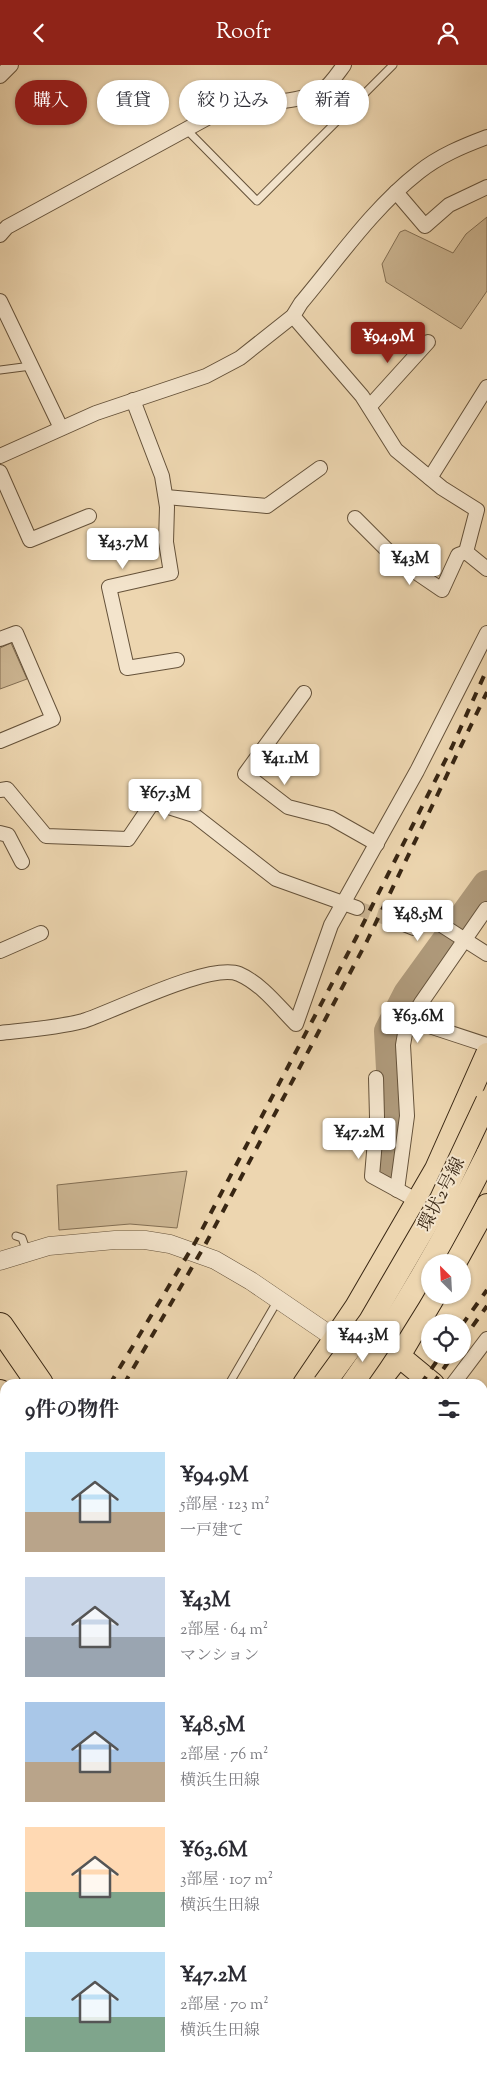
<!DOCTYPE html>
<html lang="ja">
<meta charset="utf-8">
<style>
:root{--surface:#fff;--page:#f2f2f3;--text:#2b2b33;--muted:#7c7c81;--accent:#8f2418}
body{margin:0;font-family:"Sorts Mill Goudy","Noto Serif JP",serif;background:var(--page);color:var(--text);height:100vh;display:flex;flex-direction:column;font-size:19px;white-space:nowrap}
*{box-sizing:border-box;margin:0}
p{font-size:16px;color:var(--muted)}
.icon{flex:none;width:28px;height:28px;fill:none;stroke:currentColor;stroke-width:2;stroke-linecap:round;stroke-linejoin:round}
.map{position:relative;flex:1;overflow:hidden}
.side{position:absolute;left:0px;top:1314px;width:488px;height:696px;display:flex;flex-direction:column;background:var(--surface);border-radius:15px 15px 0 0;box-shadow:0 1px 4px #0004}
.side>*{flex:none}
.banner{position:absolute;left:15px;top:15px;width:458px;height:45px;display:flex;gap:10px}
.needle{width:32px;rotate:336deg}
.fabs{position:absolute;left:421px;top:1189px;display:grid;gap:10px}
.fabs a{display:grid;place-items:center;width:50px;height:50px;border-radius:50%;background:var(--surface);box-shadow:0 1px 4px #0004;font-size:25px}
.price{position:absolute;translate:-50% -42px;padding:0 11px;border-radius:5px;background:#fff;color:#222;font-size:16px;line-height:32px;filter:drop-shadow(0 1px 2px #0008)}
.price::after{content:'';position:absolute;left:50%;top:30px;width:15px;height:11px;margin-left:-8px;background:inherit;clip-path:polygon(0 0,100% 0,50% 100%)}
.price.active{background:var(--accent);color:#fff}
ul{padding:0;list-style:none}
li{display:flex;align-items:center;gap:15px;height:125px;padding:0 25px}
li span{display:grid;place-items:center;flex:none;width:140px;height:100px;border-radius:0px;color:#555}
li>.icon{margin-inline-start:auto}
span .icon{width:60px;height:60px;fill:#fffc;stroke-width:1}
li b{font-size:21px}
h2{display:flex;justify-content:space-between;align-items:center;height:60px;padding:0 25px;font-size:21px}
.chip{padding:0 18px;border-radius:22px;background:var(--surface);box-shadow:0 1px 4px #0004;font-size:18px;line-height:45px}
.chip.active{background:var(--accent);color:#fff}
header{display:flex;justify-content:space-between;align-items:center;height:65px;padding:0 25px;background:var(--accent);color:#fff;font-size:22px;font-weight:600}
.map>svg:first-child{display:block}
</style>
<header><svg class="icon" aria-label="back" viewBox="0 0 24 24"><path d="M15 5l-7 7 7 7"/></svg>Roofr<svg class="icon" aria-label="person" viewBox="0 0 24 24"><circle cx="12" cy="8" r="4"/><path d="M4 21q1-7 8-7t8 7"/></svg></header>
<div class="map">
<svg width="487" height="2009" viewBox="0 0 487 2009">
<rect width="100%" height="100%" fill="#edd6b0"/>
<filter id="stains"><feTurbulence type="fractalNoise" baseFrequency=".004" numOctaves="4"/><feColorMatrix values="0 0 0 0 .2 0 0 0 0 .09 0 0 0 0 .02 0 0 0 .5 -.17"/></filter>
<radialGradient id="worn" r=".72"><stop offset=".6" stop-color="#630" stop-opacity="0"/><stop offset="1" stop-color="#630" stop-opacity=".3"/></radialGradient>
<g fill="#ceb895" stroke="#836f54">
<polygon points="487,152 487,226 461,264 386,217 382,199 400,167 405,165 453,188 466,169"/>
<polygon points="11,578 27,614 0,624 0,583"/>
<polygon points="187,1106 177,1163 130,1159 59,1165 57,1120"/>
<polygon points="483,1715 487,1719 487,1788 483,1786"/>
</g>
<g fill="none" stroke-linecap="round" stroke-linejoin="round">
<polyline stroke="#af9a7b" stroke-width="30" points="387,1107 393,1043 389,966 408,929 487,820"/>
<polyline stroke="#c9b391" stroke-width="14" stroke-dasharray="14 7" stroke-linecap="butt" points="357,843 404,859"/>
<g stroke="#65523a" stroke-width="9">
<g id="service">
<polyline points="186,64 257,136 393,0"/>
<polyline points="0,305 31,301"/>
<polyline points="16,1171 22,1173 27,1187"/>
<polyline points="229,1319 278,1235"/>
<polyline points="482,1556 487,1551"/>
<polyline points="438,2005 442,2009"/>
<polyline points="137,2009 138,2005"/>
<polyline points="214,2009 216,2005"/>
<polyline points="273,2009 275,2005"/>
<polyline points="322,2009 324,2005"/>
</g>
</g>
<g stroke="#65523a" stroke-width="16">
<g id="minor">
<polyline points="0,11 11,0"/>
<polyline points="396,127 425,161 449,140 487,122"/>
<path d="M0 170 7 162 220 46C249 37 297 39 321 26 330 21 338 8 344 0"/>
<polyline points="0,236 61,363"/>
<polyline points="293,251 362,331 396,385 442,423 477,445 466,487 487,504"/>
<polyline points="133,335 162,411 167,442 166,477 171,508 109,522 127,603 177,595"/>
<polyline points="370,341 428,277"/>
<path d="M0 391 96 348 206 311 240 293 293 251 301 238C338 194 373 143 419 107 439 91 463 81 487 72"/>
<polyline points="0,407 30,475 89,451"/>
<polyline points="430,413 487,322"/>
<polyline points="166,432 267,441 320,403"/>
<polyline points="355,453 395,493 442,525 458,490 466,487"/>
<polyline points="0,574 16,568 53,654 0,676"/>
<polyline points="304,628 245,709 288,742 331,753 377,779"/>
<polyline points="0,725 7,724 46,771 128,774 153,737 194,750 276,814 357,843"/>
<polyline points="0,768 8,770 22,797"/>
<polyline points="404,859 414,863 424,854 440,859 487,889"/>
<polyline points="0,886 41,868"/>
<polyline points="411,955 487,980"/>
<path d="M0 968C28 965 56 963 83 956 115 946 210 897 239 909 262 919 279 942 296 959L331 860 417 706 487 568"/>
<polyline points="376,1013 377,1052 372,1111 416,1135"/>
<polyline points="397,1125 407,1051 403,980 406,963 421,938 486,844"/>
<polyline points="453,1319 487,1274"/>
<polyline points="0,1548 5,1547"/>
</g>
</g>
<g stroke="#65523a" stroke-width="19">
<g id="tertiary">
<polyline points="0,1196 49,1181 115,1175 145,1175 170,1179 215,1195 251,1216 336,1274 348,1277"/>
<polyline points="482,1700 487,1704"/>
<polyline points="482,2002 486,2009"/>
</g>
</g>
<g stroke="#382613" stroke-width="24">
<g id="primary">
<polyline points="455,1198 487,1140"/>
<polyline points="399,1291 433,1319"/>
<polyline points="304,1319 356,1242 436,1104 487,989"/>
<polyline points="377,1319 399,1291 435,1230"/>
<polyline points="482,1364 487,1368"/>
<polyline points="482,1403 487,1408"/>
<polyline points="0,1666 5,1661"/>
<polyline points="0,1689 5,1684"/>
<polyline points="0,1721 5,1715"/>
<polyline points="0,1752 5,1746"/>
</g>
</g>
<g stroke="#382613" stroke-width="28">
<g id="motorway">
<polyline points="0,1261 40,1319"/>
<polyline points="0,1328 5,1335"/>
<polyline points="0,1384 5,1393"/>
<polyline points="0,1644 5,1636"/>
<polyline points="482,1820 487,1823"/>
<polyline points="482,1854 487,1859"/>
<polyline points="482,1914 487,1919"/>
</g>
</g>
<use href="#service" stroke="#f3e4cc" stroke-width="7"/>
<use href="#minor" stroke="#f3e4cc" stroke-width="14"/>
<use href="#tertiary" stroke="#f3e4cc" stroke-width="18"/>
<use href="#primary" stroke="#edd6b0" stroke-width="22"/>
<use href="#motorway" stroke="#edd6b0" stroke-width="26"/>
<g stroke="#382613" stroke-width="4" stroke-dasharray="9 9" stroke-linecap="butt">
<polyline points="462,1260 487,1225"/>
<polyline points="462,1276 487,1241"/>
<polyline points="110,1319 196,1176 356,873 452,682 487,604"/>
<polyline points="124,1319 205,1180 367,876 487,627"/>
<polyline points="421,1319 441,1290"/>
<polyline points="433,1319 453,1290"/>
<polyline points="0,1500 5,1492"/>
<polyline points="0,1522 5,1514"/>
<polyline points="0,1996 5,1987"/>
<polyline points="32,2009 34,2005"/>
<polyline points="54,2009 55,2005"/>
</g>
<g stroke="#382613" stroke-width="24" stroke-linecap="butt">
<g id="primary-bridge">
<polyline points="324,1319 370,1256 441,1134 487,1036"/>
<path d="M352 1319C404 1247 447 1170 487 1090"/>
</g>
</g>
<use href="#primary-bridge" stroke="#edd6b0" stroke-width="22"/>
</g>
<g text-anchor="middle" stroke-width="4" stroke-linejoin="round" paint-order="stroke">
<g font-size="18" fill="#382613" stroke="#f3e4cc">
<text transform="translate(441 1129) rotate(-63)" y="6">環状2号線</text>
</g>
</g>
<rect width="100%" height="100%" filter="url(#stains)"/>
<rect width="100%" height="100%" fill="url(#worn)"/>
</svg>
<div class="fabs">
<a><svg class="needle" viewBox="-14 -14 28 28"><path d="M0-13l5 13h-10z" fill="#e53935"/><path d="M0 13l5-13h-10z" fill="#7c7c81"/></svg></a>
<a><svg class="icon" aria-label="locate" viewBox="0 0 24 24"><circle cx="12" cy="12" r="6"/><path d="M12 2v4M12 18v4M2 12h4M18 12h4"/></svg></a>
</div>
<b class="price active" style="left:388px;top:299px">¥94.9M</b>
<b class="price" style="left:123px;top:505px">¥43.7M</b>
<b class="price" style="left:410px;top:521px">¥43M</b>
<b class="price" style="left:285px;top:721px">¥41.1M</b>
<b class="price" style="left:165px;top:756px">¥67.3M</b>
<b class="price" style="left:418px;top:877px">¥48.5M</b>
<b class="price" style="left:418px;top:979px">¥63.6M</b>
<b class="price" style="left:359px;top:1095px">¥47.2M</b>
<b class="price" style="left:363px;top:1298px">¥44.3M</b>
<div class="banner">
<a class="chip active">購入</a>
<a class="chip">賃貸</a>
<a class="chip">絞り込み</a>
<a class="chip">新着</a>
</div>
<section class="side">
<h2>9件の物件<svg class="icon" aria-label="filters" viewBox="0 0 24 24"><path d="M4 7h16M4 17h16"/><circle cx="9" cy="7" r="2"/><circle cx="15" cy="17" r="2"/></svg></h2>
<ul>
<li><span style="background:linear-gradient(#bfe0f5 60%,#b9a48a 0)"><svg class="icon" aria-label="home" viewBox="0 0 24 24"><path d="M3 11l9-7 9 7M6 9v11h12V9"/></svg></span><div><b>¥94.9M</b><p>5部屋 · 123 m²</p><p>一戸建て</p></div></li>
<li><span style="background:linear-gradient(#c9d6e8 60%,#9aa5b1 0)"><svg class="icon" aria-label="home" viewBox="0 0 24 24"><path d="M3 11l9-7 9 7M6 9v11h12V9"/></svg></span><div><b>¥43M</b><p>2部屋 · 64 m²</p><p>マンション</p></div></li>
<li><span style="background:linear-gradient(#a9c7e8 60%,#b9a48a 0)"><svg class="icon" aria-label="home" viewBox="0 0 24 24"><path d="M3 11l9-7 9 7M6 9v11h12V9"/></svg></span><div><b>¥48.5M</b><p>2部屋 · 76 m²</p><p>横浜生田線</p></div></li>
<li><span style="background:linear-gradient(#ffd9b3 65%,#7fa58c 0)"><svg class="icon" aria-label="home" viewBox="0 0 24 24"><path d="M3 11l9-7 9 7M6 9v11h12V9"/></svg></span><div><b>¥63.6M</b><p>3部屋 · 107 m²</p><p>横浜生田線</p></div></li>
<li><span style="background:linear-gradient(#bfe0f5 65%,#7fa58c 0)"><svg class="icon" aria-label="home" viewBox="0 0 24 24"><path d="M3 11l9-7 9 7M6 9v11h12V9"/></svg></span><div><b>¥47.2M</b><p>2部屋 · 70 m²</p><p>横浜生田線</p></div></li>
</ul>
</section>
</div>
